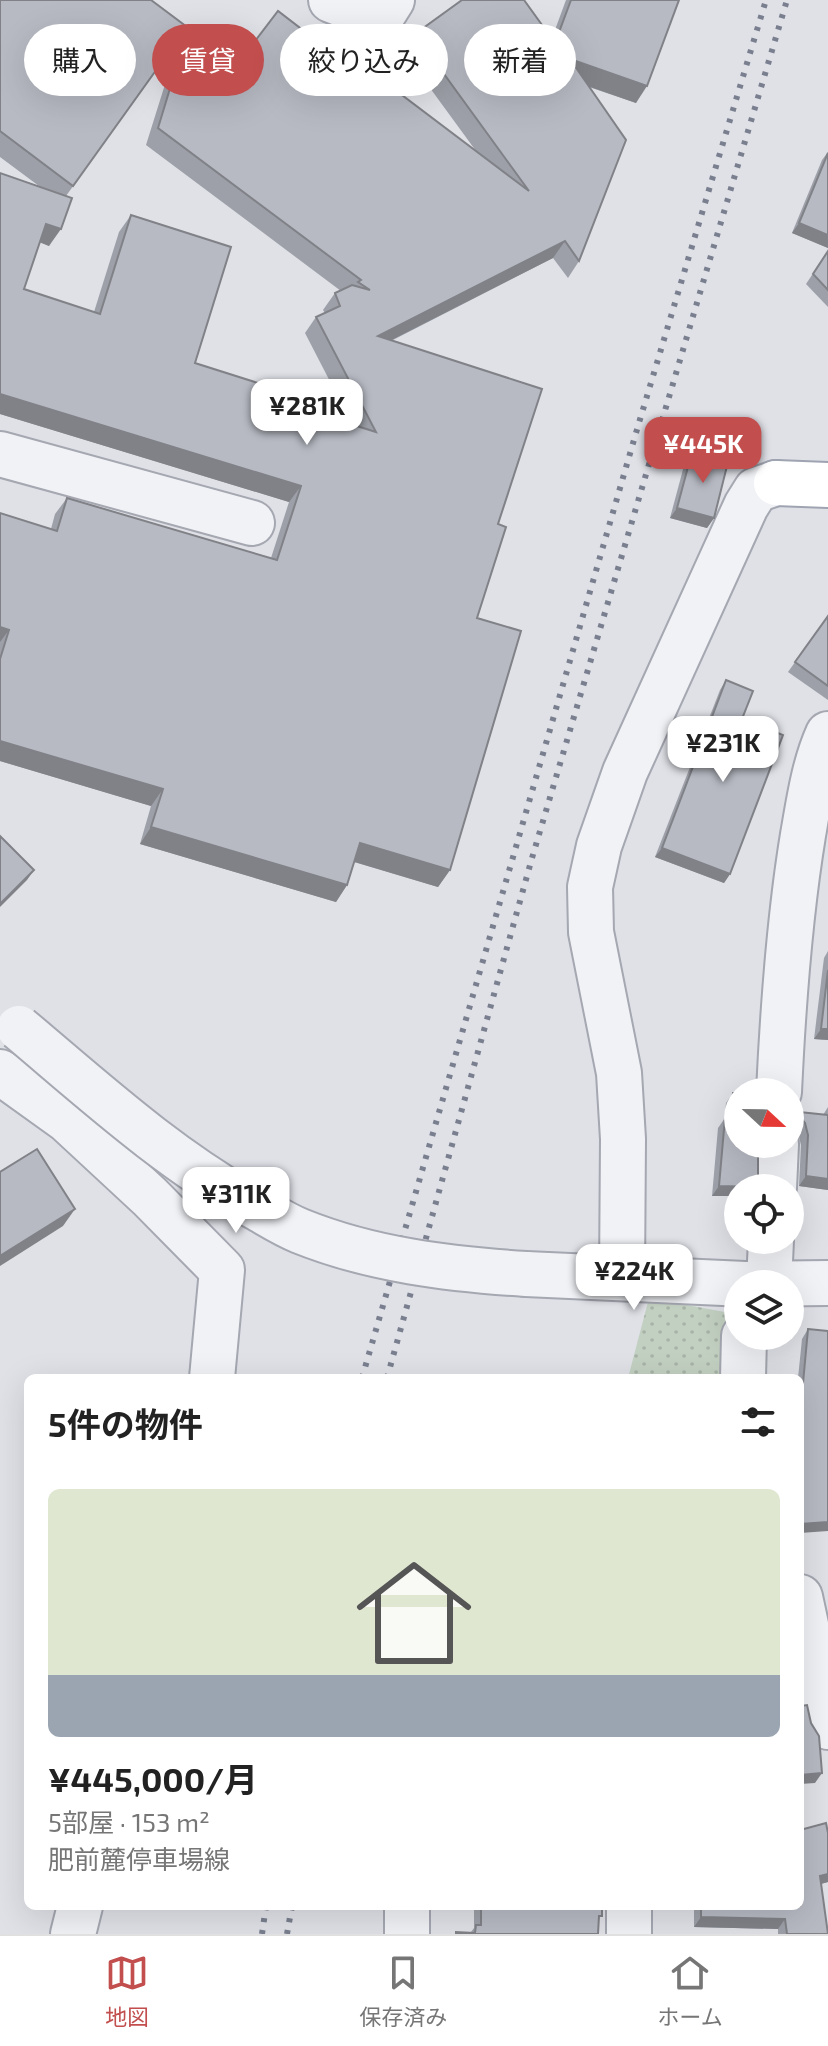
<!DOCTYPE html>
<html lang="ja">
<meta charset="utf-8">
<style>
:root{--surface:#fff;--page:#f6f6f6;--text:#222;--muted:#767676;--line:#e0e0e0;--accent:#c24e4e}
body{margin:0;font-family:"Exo 2","Noto Sans JP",sans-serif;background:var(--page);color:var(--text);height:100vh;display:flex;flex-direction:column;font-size:30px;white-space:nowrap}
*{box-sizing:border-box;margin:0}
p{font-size:26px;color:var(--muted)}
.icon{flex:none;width:44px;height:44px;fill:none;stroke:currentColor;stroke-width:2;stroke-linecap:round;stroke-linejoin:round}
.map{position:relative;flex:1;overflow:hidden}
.panel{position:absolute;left:24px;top:1374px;width:780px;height:536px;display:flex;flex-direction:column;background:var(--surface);border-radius:12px;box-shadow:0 8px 32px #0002}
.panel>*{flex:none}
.guide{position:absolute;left:24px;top:24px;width:780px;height:72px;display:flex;gap:16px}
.needle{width:52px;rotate:112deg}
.tools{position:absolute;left:724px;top:1078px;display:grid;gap:16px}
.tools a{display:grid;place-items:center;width:80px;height:80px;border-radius:50%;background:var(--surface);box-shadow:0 8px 32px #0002;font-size:40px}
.price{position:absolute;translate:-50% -68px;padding:0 18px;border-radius:16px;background:#fff;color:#222;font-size:26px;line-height:52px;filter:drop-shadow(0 2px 4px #0008)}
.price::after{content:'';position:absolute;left:50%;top:48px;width:24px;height:18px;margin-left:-12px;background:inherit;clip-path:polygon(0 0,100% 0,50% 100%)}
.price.on{background:var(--accent);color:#fff}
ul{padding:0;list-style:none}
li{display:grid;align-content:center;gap:16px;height:424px;padding:0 24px}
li+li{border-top:2px solid var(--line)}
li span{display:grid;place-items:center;height:248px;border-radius:12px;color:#555}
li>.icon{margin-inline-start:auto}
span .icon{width:144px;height:144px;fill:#fffc;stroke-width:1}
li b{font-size:34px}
h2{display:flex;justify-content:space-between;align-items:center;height:96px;padding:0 24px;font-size:34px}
.tag{padding:0 28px;border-radius:36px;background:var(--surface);box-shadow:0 8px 32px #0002;font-size:28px;line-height:72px}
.tag.on{background:var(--accent);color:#fff}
.tab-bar{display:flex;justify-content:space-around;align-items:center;height:112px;border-top:2px solid var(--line);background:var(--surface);font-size:22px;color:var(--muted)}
.tab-bar a{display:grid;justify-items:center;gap:4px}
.tab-bar .on{color:var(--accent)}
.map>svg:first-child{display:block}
</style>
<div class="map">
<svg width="828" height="1934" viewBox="0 0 828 1934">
<defs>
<pattern id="green-dots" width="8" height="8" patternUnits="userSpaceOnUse" patternTransform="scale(2)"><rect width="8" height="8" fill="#c2d0c1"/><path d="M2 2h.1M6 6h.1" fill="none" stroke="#a7b3a7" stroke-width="1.8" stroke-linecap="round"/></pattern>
</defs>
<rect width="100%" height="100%" fill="#dfe1e7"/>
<polygon fill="url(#green-dots)" points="649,1298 725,1312 730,1378 628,1378"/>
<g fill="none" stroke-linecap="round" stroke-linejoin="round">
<g stroke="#a5a7b1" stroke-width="48">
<g id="minor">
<polyline points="331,0 380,19 392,0"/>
<polyline points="0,454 252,523"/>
<polyline points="0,1072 67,1120 150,1197 222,1270 212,1378"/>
<path d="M779 1092C783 1006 789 920 803 835 809 801 814 765 828 734"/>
<polyline points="774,1188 776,1144"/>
<polyline points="526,1274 745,1284 828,1283"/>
<polyline points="622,1277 623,1139 619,1073 591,932 590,887 599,846 625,772 746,506 756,490 776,483"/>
<polyline points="769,1283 771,1240"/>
<polyline points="743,1378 744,1336"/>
<polyline points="800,1597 828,1727"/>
<polyline points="629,1906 629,1934"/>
<polyline points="73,1934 80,1906"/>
<polyline points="407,1934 407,1906"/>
</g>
</g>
<g stroke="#9fa4b2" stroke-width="48">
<polyline id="major" points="776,483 828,485"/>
</g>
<use href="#minor" stroke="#f1f2f6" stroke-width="44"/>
<use href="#major" stroke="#fff" stroke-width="44"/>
<g stroke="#7a7f8f" stroke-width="6" stroke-dasharray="4 8" stroke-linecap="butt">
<polyline points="362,1378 638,426 766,0"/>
<polyline points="387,1378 532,858 787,0"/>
<polyline points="262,1934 266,1906"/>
<polyline points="287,1934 292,1906"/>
</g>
<g stroke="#a5a7b1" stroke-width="48" stroke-linecap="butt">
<path id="minor-bridge" d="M19 1028C95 1092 169 1160 257 1208 271 1216 285 1225 300 1231 372 1260 449 1269 526 1274"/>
</g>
<use href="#minor-bridge" stroke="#f1f2f6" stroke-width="44"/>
</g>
<g fill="#9da0a8">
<polygon points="0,0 187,27 66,196 49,246 40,242 24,289 94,312 119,232 131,215 195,363 280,402 352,424 305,333 316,317 325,313 323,310 335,293 341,291 146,145 177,46 188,29 236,66 373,84 476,151 403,51 415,34 552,38 566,0 679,0 636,103 589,87 579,261 568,278 553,258 391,341 498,524 477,618 450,870 438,887 354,862 347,885 336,902 140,844 151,806 0,761 0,513 51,529 55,514 67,498 271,558 289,502 0,414 0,173 39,186 0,157"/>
<polygon points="828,152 828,248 792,233 822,160"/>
<polygon points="828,251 828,307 806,284"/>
<polygon points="692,452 714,518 707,528 670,518 685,462"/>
<polygon points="828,616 828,700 788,672"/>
<polygon points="726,680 742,719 730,874 724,883 655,857 720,690"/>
<polygon points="828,951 828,1040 814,1039 824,958"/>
<polygon points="733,1093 758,1187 757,1188 738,1188 738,1196 712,1196 718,1128 725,1118 726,1103"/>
<polygon points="828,1107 828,1190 799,1186 801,1145 798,1133 790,1123 790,1111 823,1115"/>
<polygon points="808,1329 800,1533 800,1378 798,1378 802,1339"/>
<polygon points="800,1830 828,1882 821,1884 828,1934 778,1934 778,1929 694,1927 694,1906 800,1906"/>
<polygon points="474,1906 602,1906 598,1921 598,1934 455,1934 456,1932 471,1932 474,1928"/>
</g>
<g fill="#808288">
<polygon points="570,59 647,86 636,103 559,76"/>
<polygon points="799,223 828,235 828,248 792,233"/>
<polygon points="46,224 61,229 49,246 34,240"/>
<polygon points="565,241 553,258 366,353 378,336"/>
<polygon points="0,394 301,486 289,502 0,414"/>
<polygon points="677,508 714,518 707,528 670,518"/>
<polygon points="0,627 9,630 0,642"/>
<polygon points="0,741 163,789 151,806 0,761"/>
<polygon points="151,827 347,885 336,902 140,844"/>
<polygon points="360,843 450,870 438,887 348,860"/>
<polygon points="662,848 730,874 724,883 655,857"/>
<polygon points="34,870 27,880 0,907 0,904"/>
<polygon points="821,1029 828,1029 828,1040 814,1039"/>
<polygon points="790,1111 797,1113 790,1123"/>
<polygon points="806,1176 828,1179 828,1190 799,1186"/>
<polygon points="719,1186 758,1187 757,1188 738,1188 738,1196 712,1196"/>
<polygon points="75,1209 63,1226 0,1266 0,1256"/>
<polygon points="828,1522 828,1531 800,1533 800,1524"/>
<polygon points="822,1773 815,1783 800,1784 800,1775"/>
<polygon points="828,1874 828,1882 813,1886 820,1876"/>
<polygon points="701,1917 785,1919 778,1929 694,1927"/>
</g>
<g fill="#b7bac3" stroke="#808288" stroke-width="2">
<polygon points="0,0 151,0 187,27 73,186 0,131"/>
<polygon points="462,0 524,0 555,43 571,0 679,0 647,86 570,59 626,140 579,261 565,241 378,336 542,389 498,524 506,527 477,618 521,631 450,870 360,843 347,885 151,827 163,789 0,741 0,659 9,630 0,627 0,513 57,531 67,498 277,560 301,486 0,394 0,173 72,198 61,229 46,224 24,289 100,314 131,215 231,247 195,363 283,391 280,402 376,432 316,317 340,306 335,293 352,285 370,290 358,282 361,280 158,128 188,29 236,66 278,11 373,84 378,77 529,191 415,34"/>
<polygon points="828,153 828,235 799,223"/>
<polygon points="828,251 828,290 813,274"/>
<polygon points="692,452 728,462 714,518 677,508"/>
<polygon points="828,616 828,686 795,662"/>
<polygon points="726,680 753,691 742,719 783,735 730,874 662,848"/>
<polygon points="0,836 34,870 0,904"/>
<polygon points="828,970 828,1029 821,1029"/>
<polygon points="733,1093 738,1093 738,1144 758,1144 758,1187 719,1186 725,1118 731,1119"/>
<polygon points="790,1111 828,1115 828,1179 806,1176 808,1135 805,1123 797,1113"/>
<polygon points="37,1149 75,1209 0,1256 0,1172"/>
<polygon points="808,1329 828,1331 828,1522 800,1524 800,1405 801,1405"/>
<polygon points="807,1705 811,1723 819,1736 822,1773 800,1775 800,1706"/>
<polygon points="826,1823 828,1833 828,1874 820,1876 828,1934 787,1934 785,1919 701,1917 701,1906 800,1906 800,1830"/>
<polygon points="481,1906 602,1906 602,1916 599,1916 598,1934 456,1934 456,1932 475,1933 476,1925 481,1925"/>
</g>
</svg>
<div class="tools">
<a><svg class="needle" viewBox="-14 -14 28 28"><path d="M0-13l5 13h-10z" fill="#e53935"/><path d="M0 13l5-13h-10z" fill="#767676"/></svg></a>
<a><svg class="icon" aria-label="locate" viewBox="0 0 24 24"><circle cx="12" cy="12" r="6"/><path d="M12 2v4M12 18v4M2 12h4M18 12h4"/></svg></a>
<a><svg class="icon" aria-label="layers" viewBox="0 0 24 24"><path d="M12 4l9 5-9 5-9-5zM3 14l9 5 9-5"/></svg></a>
</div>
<b class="price" style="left:307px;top:447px">¥281K</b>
<b class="price on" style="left:703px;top:485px">¥445K</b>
<b class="price" style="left:723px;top:784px">¥231K</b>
<b class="price" style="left:236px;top:1235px">¥311K</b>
<b class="price" style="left:634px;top:1312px">¥224K</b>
<div class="guide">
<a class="tag">購入</a>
<a class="tag on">賃貸</a>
<a class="tag">絞り込み</a>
<a class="tag">新着</a>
</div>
<section class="panel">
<h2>5件の物件<svg class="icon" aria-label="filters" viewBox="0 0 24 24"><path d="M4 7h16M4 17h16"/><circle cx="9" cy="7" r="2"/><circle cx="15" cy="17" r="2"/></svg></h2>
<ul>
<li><span style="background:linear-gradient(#dfe7d0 75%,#9aa5b1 0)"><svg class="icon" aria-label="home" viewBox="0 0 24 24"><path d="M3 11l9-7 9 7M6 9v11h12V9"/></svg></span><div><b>¥445,000/月</b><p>5部屋 · 153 m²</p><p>肥前麓停車場線</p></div></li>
</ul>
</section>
</div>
<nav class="tab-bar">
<a class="on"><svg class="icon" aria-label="map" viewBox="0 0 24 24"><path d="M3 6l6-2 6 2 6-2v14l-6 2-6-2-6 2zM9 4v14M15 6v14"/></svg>地図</a>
<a><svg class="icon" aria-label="saved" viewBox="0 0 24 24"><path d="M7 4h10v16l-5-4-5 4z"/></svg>保存済み</a>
<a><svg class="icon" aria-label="home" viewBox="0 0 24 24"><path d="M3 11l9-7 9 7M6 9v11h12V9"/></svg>ホーム</a>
</nav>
